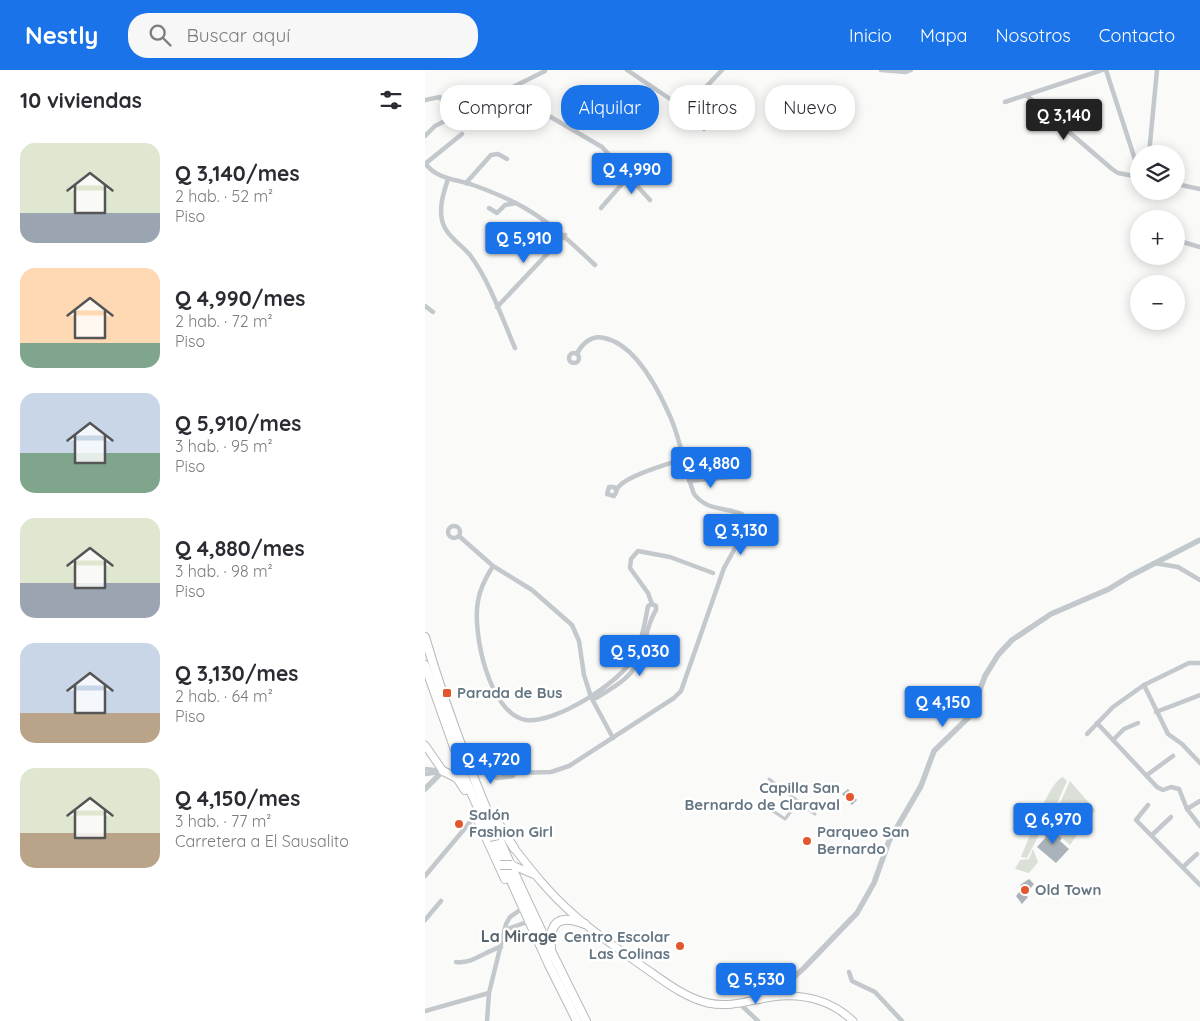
<!DOCTYPE html>
<html lang="es">
<meta charset="utf-8">
<style>
:root{--surface:#fff;--page:#f7f7f7;--text:#2b2b33;--muted:#7c7c81;--accent:#1a73e8}
body{margin:0;font-family:Quicksand,sans-serif;background:var(--page);color:var(--text);height:100vh;display:flex;flex-direction:column;font-size:19px;white-space:nowrap}
*{box-sizing:border-box;margin:0}
p{font-size:16px;color:var(--muted)}
.icon{flex:none;width:28px;height:28px;fill:none;stroke:currentColor;stroke-width:2;stroke-linecap:round;stroke-linejoin:round}
.map{position:relative;flex:1;overflow:hidden}
.details{display:flex;flex-direction:column;background:var(--surface);width:425px}
.details>*{flex:none}
.hud{position:absolute;left:15px;top:15px;width:475px;height:45px;display:flex;gap:10px}
.buttons{position:absolute;left:705px;top:75px;display:grid;gap:10px}
.buttons a{display:grid;place-items:center;width:55px;height:55px;border-radius:50%;background:var(--surface);box-shadow:0 2px 12px #0003;font-size:25px}
.price{position:absolute;translate:-50% -42px;padding:0 11px;border-radius:5px;background:var(--accent);color:#fff;font-size:16px;line-height:32px;filter:drop-shadow(0 1px 2px #0008)}
.price::after{content:'';position:absolute;left:50%;top:30px;width:15px;height:11px;margin-left:-8px;background:inherit;clip-path:polygon(0 0,100% 0,50% 100%)}
.price.active{background:#222;color:#fff}
ul{padding:0;list-style:none}
li{display:flex;align-items:center;gap:15px;height:125px;padding:0 20px}
li span{display:grid;place-items:center;flex:none;width:140px;height:100px;border-radius:15px;color:#555}
li>.icon{margin-inline-start:auto}
span .icon{width:60px;height:60px;fill:#fffc;stroke-width:1}
li b{font-size:21px}
h2{display:flex;justify-content:space-between;align-items:center;height:60px;padding:0 20px;font-size:21px}
.chip{padding:0 18px;border-radius:20px;background:var(--surface);box-shadow:0 2px 12px #0003;font-size:18px;line-height:45px}
.chip.active{background:var(--accent);color:#fff}
header{display:flex;align-items:center;gap:30px;box-sizing:border-box;height:70px;padding:0 25px;background:var(--accent);color:#fff}
header strong{font-size:24px}
nav{display:flex;gap:28px;margin-inline-start:auto;font-size:18px}
.search{width:350px;height:45px;background:var(--page);display:flex;align-items:center;gap:12px;box-sizing:border-box;padding:0 18px;border-radius:20px;color:var(--muted);font-size:19px}
main{display:flex;flex:1;min-height:0}
.map>svg:first-child{display:block}
</style>
<header>
<strong>Nestly</strong>
<div class="search"><svg class="icon" aria-label="search" viewBox="0 0 24 24"><circle cx="10" cy="10" r="6"/><path d="M15 15l6 6"/></svg>Buscar aquí</div>
<nav><a>Inicio</a><a>Mapa</a><a>Nosotros</a><a>Contacto</a></nav>
</header>
<main>
<section class="details">
<h2>10 viviendas<svg class="icon" aria-label="filters" viewBox="0 0 24 24"><path d="M4 7h16M4 17h16"/><circle cx="9" cy="7" r="2"/><circle cx="15" cy="17" r="2"/></svg></h2>
<ul>
<li><span style="background:linear-gradient(#dfe7d0 70%,#9aa5b1 0)"><svg class="icon" aria-label="home" viewBox="0 0 24 24"><path d="M3 11l9-7 9 7M6 9v11h12V9"/></svg></span><div><b>Q 3,140/mes</b><p>2 hab. · 52 m²</p><p>Piso</p></div></li>
<li><span style="background:linear-gradient(#ffd9b3 75%,#7fa58c 0)"><svg class="icon" aria-label="home" viewBox="0 0 24 24"><path d="M3 11l9-7 9 7M6 9v11h12V9"/></svg></span><div><b>Q 4,990/mes</b><p>2 hab. · 72 m²</p><p>Piso</p></div></li>
<li><span style="background:linear-gradient(#c9d6e8 60%,#7fa58c 0)"><svg class="icon" aria-label="home" viewBox="0 0 24 24"><path d="M3 11l9-7 9 7M6 9v11h12V9"/></svg></span><div><b>Q 5,910/mes</b><p>3 hab. · 95 m²</p><p>Piso</p></div></li>
<li><span style="background:linear-gradient(#dfe7d0 65%,#9aa5b1 0)"><svg class="icon" aria-label="home" viewBox="0 0 24 24"><path d="M3 11l9-7 9 7M6 9v11h12V9"/></svg></span><div><b>Q 4,880/mes</b><p>3 hab. · 98 m²</p><p>Piso</p></div></li>
<li><span style="background:linear-gradient(#c9d6e8 70%,#b9a48a 0)"><svg class="icon" aria-label="home" viewBox="0 0 24 24"><path d="M3 11l9-7 9 7M6 9v11h12V9"/></svg></span><div><b>Q 3,130/mes</b><p>2 hab. · 64 m²</p><p>Piso</p></div></li>
<li><span style="background:linear-gradient(#dfe7d0 65%,#b9a48a 0)"><svg class="icon" aria-label="home" viewBox="0 0 24 24"><path d="M3 11l9-7 9 7M6 9v11h12V9"/></svg></span><div><b>Q 4,150/mes</b><p>3 hab. · 77 m²</p><p>Carretera a El Sausalito</p></div></li>
</ul>
</section>
<div class="map">
<svg width="775" height="951" viewBox="0 0 775 951">
<rect width="100%" height="100%" fill="#fafaf8"/>
<g fill="#dadfd7">
<path d="M638 707 642 711 627 745 633 763 627 759 624 762 618 757 602 788 596 787C603 772 624 711 638 707Z"/>
<polygon points="645,711 670,740 645,775 634,765 637,762 630,744"/>
<polygon points="608,779 613,792 604,803 590,799 595,790 604,789"/>
</g>
<g fill="#aab3b9">
<polygon points="423,719 432,730 427,735 417,724"/>
<polygon points="619,757 624,762 627,759 637,768 635,771 644,779 631,793 612,777 621,767 615,762"/>
<polygon points="604,809 609,814 600,825 603,827 597,834 591,826 598,818 595,815"/>
</g>
<g fill="none" stroke-linecap="round" stroke-linejoin="round">
<g stroke="#b5babe" stroke-width="9">
<g id="primary">
<polyline points="0,675 18,701"/>
<path d="M89 778C107 801 125 824 147 843 169 863 194 879 217 896 238 910 258 927 283 933 306 938 325 930 347 927 377 923 406 930 428 951"/>
<polyline points="89,796 108,804"/>
</g>
</g>
<g stroke="#b4b9bd" stroke-width="10">
<g id="trunk">
<path d="M0 567C39 701 98 827 161 951"/>
<polyline points="0,595 41,711 124,895 152,951"/>
<polyline points="18,701 32,708 40,720"/>
<polyline points="50,743 80,809"/>
<polyline points="72,751 89,778"/>
<path d="M126 878C124 851 135 844 160 854"/>
</g>
</g>
<g stroke="#c3c8cc" stroke-width="3">
<polyline points="344,709 390,744"/>
<polyline points="339,735 360,749 374,731"/>
</g>
<g stroke="#c3c8cc" stroke-width="4.5">
<polyline points="202,0 260,39 279,59"/>
<polyline points="456,0 481,2 486,0"/>
<polyline points="681,0 714,102"/>
<polyline points="72,25 90,26 177,77 225,130"/>
<polyline points="601,25 687,99 693,103 714,107"/>
<polyline points="0,30 15,27 27,47"/>
<polyline points="580,32 677,0"/>
<polyline points="260,39 297,0"/>
<polyline points="0,66 10,56 120,1"/>
<polyline points="724,84 732,0"/>
<path d="M0 93C11 109 31 109 48 115 105 135 127 154 170 195"/>
<polyline points="0,94 37,64"/>
<path d="M23 109C19 122 14 135 17 150 20 165 36 174 45 185 65 212 77 248 90 278"/>
<polyline points="41,113 66,85 73,84 82,89"/>
<polyline points="751,114 775,119"/>
<polyline points="64,138 72,143 80,135 91,133"/>
<polyline points="176,138 203,107"/>
<polyline points="751,170 775,177"/>
<polyline points="0,236 8,242"/>
<polyline points="72,237 140,165"/>
<circle cx="149" cy="288" r="5"/>
<polyline points="264,411 305,407"/>
<path d="M191 420 189 417H184L182 424 189 426C191 424 191 422 192 419 199 406 243 394 258 389"/>
<circle cx="29" cy="462" r="6"/>
<polyline points="34,466 68,496 107,520 147,555 154,571 159,605 166,627 188,668"/>
<polyline points="729,493 753,497 775,510"/>
<path d="M68 496C61 507 55 518 53 531 47 562 64 644 101 650 130 654 196 612 209 587 217 572 220 552 223 536L227 534 231 536V540C222 554 221 570 216 585 209 607 189 617 171 628L166 627"/>
<polyline points="227,534 223,523 205,498 206,489 213,481 245,487 288,503"/>
<polyline points="775,593 764,593 719,615 743,664 757,674 775,693"/>
<polyline points="731,642 775,625"/>
<polyline points="672,653 732,717 738,720 746,717 754,719 762,739 775,756"/>
<polyline points="662,664 688,637 719,615"/>
<polyline points="688,670 699,659 713,653"/>
<path d="M48 697 59 696 73 703 84 701 89 703 126 702 144 696 249 628 256 621 299 498 320 460 321 451 317 444C299 437 282 441 269 424 259 398 256 369 244 344 232 317 210 274 179 268 167 265 157 273 152 284"/>
<polyline points="54,698 72,708 88,706 89,703"/>
<polyline points="0,699 18,701"/>
<polyline points="0,704 16,702"/>
<polyline points="722,705 748,686"/>
<polyline points="723,735 711,750 775,815"/>
<polyline points="762,739 775,731"/>
<polyline points="727,765 746,747"/>
<polyline points="758,797 772,784"/>
<polyline points="0,806 51,745"/>
<polyline points="0,850 16,831"/>
<polyline points="80,860 102,852"/>
<path d="M31 892C48 894 60 881 76 877"/>
<polyline points="424,902 427,911 450,922 477,951"/>
<polyline points="315,934 333,951"/>
<polyline points="0,941 64,923"/>
<polyline points="62,951 64,923 81,854 85,847 95,840"/>
</g>
<g stroke="#c3c8cc" stroke-width="5.5">
<polyline points="0,719 18,701"/>
<polyline points="347,927 379,898 432,843 449,813 464,771 496,716 509,681 545,646 560,606 573,585 587,570 626,544 684,519 705,506 775,470"/>
</g>
<use href="#primary" stroke="#fff" stroke-width="7"/>
<use href="#trunk" stroke="#fff" stroke-width="8"/>
<g stroke="#b4b9bd" stroke-width="10" stroke-linecap="butt">
<g id="trunk-bridge">
<polyline points="64,767 73,765"/>
<polyline points="75,795 87,795"/>
</g>
</g>
<use href="#trunk-bridge" stroke="#fff" stroke-width="8"/>
</g>
<g fill="#e4572e" stroke="#fff" stroke-width="2">
<rect x="17" y="618" width="10" height="10" rx="2.5"/>
<circle cx="425" cy="727" r="5"/>
<circle cx="34" cy="754" r="5"/>
<circle cx="382" cy="771" r="5"/>
<circle cx="600" cy="820" r="5"/>
<circle cx="255" cy="876" r="5"/>
</g>
<g text-anchor="middle" stroke-width="5" stroke-linejoin="round" paint-order="stroke">
<g font-size="15" font-weight="bold" fill="#657683" stroke="#fff" text-anchor="start">
<text x="32" y="628">Parada de Bus</text>
<text x="415" y="723" text-anchor="end">Capilla San<tspan x="415" dy="17">Bernardo de Claraval</tspan></text>
<text x="44" y="750">Salón<tspan x="44" dy="17">Fashion Girl</tspan></text>
<text x="392" y="767">Parqueo San<tspan x="392" dy="17">Bernardo</tspan></text>
<text x="610" y="825">Old Town</text>
<text x="245" y="872" text-anchor="end">Centro Escolar<tspan x="245" dy="17">Las Colinas</tspan></text>
</g>
<g font-size="16" font-weight="bold" fill="#57646e" stroke="#fff">
<text x="94" y="872">La Mirage</text>
</g>
</g>
</svg>
<div class="buttons">
<a><svg class="icon" aria-label="layers" viewBox="0 0 24 24"><path d="M12 4l9 5-9 5-9-5zM3 14l9 5 9-5"/></svg></a>
<a>+</a>
<a>−</a>
</div>
<b class="price active" style="left:639px;top:71px">Q 3,140</b>
<b class="price" style="left:207px;top:125px">Q 4,990</b>
<b class="price" style="left:99px;top:194px">Q 5,910</b>
<b class="price" style="left:286px;top:419px">Q 4,880</b>
<b class="price" style="left:316px;top:486px">Q 3,130</b>
<b class="price" style="left:215px;top:607px">Q 5,030</b>
<b class="price" style="left:518px;top:658px">Q 4,150</b>
<b class="price" style="left:66px;top:715px">Q 4,720</b>
<b class="price" style="left:628px;top:775px">Q 6,970</b>
<b class="price" style="left:331px;top:935px">Q 5,530</b>
<div class="hud">
<a class="chip">Comprar</a>
<a class="chip active">Alquilar</a>
<a class="chip">Filtros</a>
<a class="chip">Nuevo</a>
</div>
</div>
</main>
